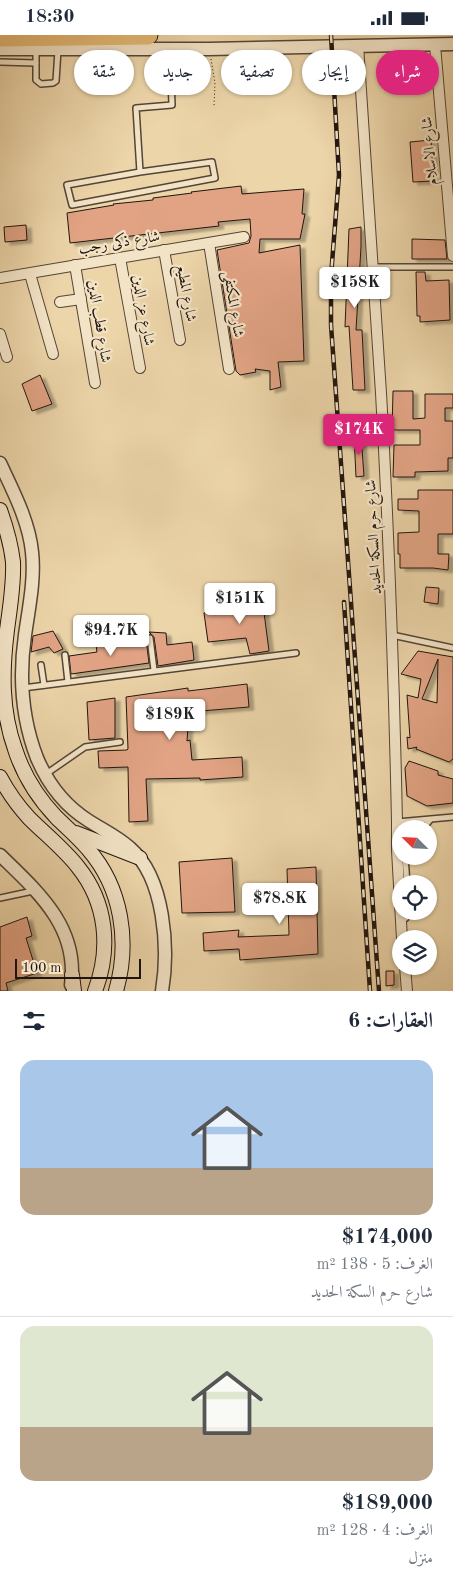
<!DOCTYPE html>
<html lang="ar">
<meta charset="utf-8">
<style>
:root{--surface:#fff;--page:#f6f6f7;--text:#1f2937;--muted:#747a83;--line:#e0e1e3;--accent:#db2777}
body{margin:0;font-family:"Old Standard TT",Amiri,serif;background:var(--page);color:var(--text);direction:rtl;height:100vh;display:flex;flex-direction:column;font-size:19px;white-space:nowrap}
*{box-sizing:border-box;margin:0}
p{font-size:16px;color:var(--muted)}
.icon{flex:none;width:28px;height:28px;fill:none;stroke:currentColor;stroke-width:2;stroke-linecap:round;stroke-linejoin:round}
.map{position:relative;height:956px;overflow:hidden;direction:ltr}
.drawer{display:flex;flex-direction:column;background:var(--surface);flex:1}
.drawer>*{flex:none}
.top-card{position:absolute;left:15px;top:15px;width:424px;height:45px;direction:rtl;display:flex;gap:10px}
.needle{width:32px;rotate:294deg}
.fabs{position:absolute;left:392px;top:785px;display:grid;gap:10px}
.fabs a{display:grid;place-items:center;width:45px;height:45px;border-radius:50%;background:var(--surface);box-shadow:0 1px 4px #0004;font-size:25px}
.scale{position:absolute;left:15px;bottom:12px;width:126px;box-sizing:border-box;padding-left:5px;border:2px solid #21150f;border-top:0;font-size:14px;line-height:18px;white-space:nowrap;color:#21150f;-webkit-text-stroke:4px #f3e4c7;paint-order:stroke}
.price{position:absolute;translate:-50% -42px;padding:0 11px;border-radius:5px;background:#fff;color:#222;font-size:16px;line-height:32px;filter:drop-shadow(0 1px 2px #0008)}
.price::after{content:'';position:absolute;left:50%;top:30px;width:15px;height:11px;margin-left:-8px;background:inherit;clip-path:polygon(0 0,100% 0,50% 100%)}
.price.current{background:var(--accent);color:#fff}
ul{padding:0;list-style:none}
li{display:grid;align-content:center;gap:10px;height:265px;padding:0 20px}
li+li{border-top:1px solid var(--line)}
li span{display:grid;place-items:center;height:155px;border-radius:15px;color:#555}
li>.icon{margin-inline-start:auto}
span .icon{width:90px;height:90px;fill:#fffc;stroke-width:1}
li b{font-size:21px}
h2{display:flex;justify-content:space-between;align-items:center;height:60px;padding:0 20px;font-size:21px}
.pill{padding:0 18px;border-radius:22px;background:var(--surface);box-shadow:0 1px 4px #0004;font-size:18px;line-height:45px}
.pill.current{background:var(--accent);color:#fff}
.status{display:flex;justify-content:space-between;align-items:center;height:35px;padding:0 25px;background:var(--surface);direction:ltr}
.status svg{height:14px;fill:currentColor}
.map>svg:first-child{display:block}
</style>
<div class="status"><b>18:30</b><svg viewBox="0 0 49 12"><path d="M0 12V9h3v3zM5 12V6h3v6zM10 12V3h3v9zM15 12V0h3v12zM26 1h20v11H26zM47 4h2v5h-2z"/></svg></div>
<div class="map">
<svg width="453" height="956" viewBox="0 0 453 956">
<defs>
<filter id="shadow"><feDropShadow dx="5" dy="3" stdDeviation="1" flood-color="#0004"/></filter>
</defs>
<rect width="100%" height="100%" fill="#ecd5a9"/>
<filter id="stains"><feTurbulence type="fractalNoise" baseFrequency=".004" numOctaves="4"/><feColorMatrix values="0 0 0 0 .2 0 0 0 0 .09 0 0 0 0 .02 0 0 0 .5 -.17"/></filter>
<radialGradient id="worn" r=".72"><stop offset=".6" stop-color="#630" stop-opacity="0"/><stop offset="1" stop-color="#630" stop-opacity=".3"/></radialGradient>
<g fill="#e1a384" stroke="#21150f" fill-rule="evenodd" filter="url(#shadow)">
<polygon points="431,105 434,146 413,147 410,107"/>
<polygon points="241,151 242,159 304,154 302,179 305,179 300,204 260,204 259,218 300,210 304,326 278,327 281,352 270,355 270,336 255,334 256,337 240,340 236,336 217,215 249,208 251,201 250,184 218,187 219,191 70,208 67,178 114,170 113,169 153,165 153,163 192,158 191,157"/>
<polygon points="26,190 27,205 5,207 4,192"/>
<polygon points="361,192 361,212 356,295 362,295 365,355 353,355 349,291 345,292 349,194"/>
<polygon points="412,204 445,205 447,224 412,224"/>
<polygon points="416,237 425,237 426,246 449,245 450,285 420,287 420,281 417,281"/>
<polygon points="40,340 52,369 32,376 22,349"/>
<polygon points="393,356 413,356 413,384 425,383 425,359 453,359 453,373 445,373 445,386 453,386 453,423 448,423 448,436 415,437 415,442 393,442 394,410 420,410 420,395 392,395"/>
<polygon points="354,400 361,400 364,441 356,442"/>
<polygon points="418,455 453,455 453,499 438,499 438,519 449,519 448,535 433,533 400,533 400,519 398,519 398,498 419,497 419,476 398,475 398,464 418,464"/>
<polygon points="426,552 439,553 438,569 424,567"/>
<polygon points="262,562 269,616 250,619 246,603 208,607 204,578"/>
<polygon points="53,596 63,614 54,618 49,612 31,617 33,601"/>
<polygon points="149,597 166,598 167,610 192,607 194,625 158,631 154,602"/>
<polygon points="146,604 149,628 71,639 69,621 97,617 96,610"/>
<path d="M418 616 453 622V724L449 727 416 714 417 712 408 714 407 702 410 703 407 660 418 663 421 644 401 639ZM438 624 437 668 422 664Z"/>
<polygon points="247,649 249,672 189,677 187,706 190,705 192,725 242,722 243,742 200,745 200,743 146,744 148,786 129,787 128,732 99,733 98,716 127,715 128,714 126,662 188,653 188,656"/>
<polygon points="115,663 115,703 89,705 87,667"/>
<polygon points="409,726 438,736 438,740 453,744 453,768 427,771 407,761 405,733"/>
<polygon points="232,823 235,877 182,878 179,827"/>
<polygon points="316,832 318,919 240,925 239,914 204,916 203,898 239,895 238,902 289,900 287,834"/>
<polygon points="27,882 32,901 26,903 37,938 6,948 8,956 0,956 0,892"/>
<polygon points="386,936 394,936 394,950 386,951"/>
</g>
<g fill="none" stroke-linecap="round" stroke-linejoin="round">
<g stroke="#544536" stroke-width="8">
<g id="service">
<polyline points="36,14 36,45 41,49 53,48 56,46 58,15"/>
<polyline points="0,27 36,28"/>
<polyline points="140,137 212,127 215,143 72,170 67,150 140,137 136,73 172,70 170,14"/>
<polyline points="373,232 453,232"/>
<polyline points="392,600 453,613"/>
<polyline points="150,603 154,635"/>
<polyline points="65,620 68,647"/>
<polyline points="41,630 44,650"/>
<polyline points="23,653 296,618"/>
<polyline points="46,739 85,712 120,707"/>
<polyline points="397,787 453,782"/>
<polyline points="419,794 426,790 430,785"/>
<polyline points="405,821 407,849"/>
<polyline points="0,863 33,856"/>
<polyline points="402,886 406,883 408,876"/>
</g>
</g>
<g stroke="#544536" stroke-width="12">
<g id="minor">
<path d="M358 10C366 126 374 242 381 358 389 501 394 644 397 787V815L402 904"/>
<polyline points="435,10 453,221"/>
<polyline points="209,208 229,334"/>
<polyline points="164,215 180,305"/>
<polyline points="120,223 140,333"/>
<polyline points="75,230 95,348"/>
<polyline points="30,239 53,319"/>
<polyline points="0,243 244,202"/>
<polyline points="60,267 81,264"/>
<polyline points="0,299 7,322"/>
<polyline points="405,931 407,956"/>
</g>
</g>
<g stroke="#544536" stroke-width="15">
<g id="tertiary">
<polyline points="0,14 209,14 453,9"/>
<path d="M0 428C13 456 29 486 32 517 35 544 29 572 25 600 19 641 22 684 37 723 48 749 65 771 89 786 103 795 118 802 130 813 165 843 169 914 162 956"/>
<path d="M0 820C37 856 79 892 71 950"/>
</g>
</g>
<g stroke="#21150f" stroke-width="16">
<g id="secondary">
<path d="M0 475C6 492 11 509 13 527 14 549 10 572 7 595 2 635 1 675 15 714 23 739 38 763 56 782 66 792 78 802 88 814 122 853 130 907 116 956"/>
<path d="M0 742C8 757 18 771 29 783 45 799 64 814 78 832 107 868 111 914 95 956"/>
<polyline points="76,798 140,823"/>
<polyline points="72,940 74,956"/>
</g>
</g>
<g stroke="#21150f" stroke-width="21">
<polyline id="motorway" points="0,2 148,0"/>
</g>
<polyline stroke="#21150f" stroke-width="1" stroke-dasharray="1 2.5" stroke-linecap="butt" points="211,24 215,48 214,71"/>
<use href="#service" stroke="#f3e4c7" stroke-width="5"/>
<use href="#minor" stroke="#f3e4c7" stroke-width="10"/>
<use href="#tertiary" stroke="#f3e4c7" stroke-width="12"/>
<use href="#secondary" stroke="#f3e4c7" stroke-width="14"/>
<use href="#motorway" stroke="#e6ba74" stroke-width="19"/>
<g stroke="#21150f" stroke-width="4.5">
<g id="rail">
<polyline points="331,0 339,140 331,241 331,290 379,956"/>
<polyline points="344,567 370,956"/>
</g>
</g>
<use href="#rail" stroke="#f3e4c7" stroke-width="2.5" stroke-dasharray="8" stroke-linecap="butt"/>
</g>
<g text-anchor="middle" stroke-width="4.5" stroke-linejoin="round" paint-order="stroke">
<g font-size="15" fill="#21150f" stroke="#f3e4c7">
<text transform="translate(429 116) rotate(-95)" y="5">شارع الاسلام</text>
<text transform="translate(119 207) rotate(-9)" y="5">شارع ذكى رجب</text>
<text transform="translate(187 258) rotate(80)" y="5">شارع المطيع</text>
<text transform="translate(234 269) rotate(81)" y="5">شارع المكتفى</text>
<text transform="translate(144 275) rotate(80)" y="5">شارع عز الدين</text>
<text transform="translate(100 286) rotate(81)" y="5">شارع قطب الدين</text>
<text transform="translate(373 502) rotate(-93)" y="5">شارع حرم السكة الحديد</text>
</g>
</g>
<rect width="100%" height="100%" filter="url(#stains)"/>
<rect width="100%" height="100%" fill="url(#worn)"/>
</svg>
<div class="fabs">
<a><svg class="needle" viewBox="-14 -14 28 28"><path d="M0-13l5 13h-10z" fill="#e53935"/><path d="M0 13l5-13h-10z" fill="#747a83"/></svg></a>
<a><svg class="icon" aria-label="locate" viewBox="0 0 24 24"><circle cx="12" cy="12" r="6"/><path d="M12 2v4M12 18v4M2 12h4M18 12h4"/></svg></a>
<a><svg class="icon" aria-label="layers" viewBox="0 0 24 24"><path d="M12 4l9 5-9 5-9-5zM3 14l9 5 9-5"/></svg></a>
</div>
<div class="scale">100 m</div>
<b class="price" style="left:355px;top:274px">$158K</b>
<b class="price current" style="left:359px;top:421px">$174K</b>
<b class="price" style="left:240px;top:590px">$151K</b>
<b class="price" style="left:111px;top:622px">$94.7K</b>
<b class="price" style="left:170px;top:706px">$189K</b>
<b class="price" style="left:280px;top:890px">$78.8K</b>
<div class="top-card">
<a class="pill current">شراء</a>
<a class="pill">إيجار</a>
<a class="pill">تصفية</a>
<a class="pill">جديد</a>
<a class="pill">شقة</a>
</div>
</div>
<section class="drawer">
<h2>العقارات: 6<svg class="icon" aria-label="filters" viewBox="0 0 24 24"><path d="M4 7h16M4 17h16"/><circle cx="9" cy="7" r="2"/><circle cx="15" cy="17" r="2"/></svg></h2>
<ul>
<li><span style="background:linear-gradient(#a9c7e8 70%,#b9a48a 0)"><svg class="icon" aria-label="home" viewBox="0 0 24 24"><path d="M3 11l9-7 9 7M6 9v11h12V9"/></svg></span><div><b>$174,000</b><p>الغرف: 5 · 138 m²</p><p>شارع حرم السكة الحديد</p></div></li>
<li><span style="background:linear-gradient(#dfe7d0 65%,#b9a48a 0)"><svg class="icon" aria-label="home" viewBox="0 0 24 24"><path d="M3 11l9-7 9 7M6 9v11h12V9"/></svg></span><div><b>$189,000</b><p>الغرف: 4 · 128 m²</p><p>منزل</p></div></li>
</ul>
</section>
